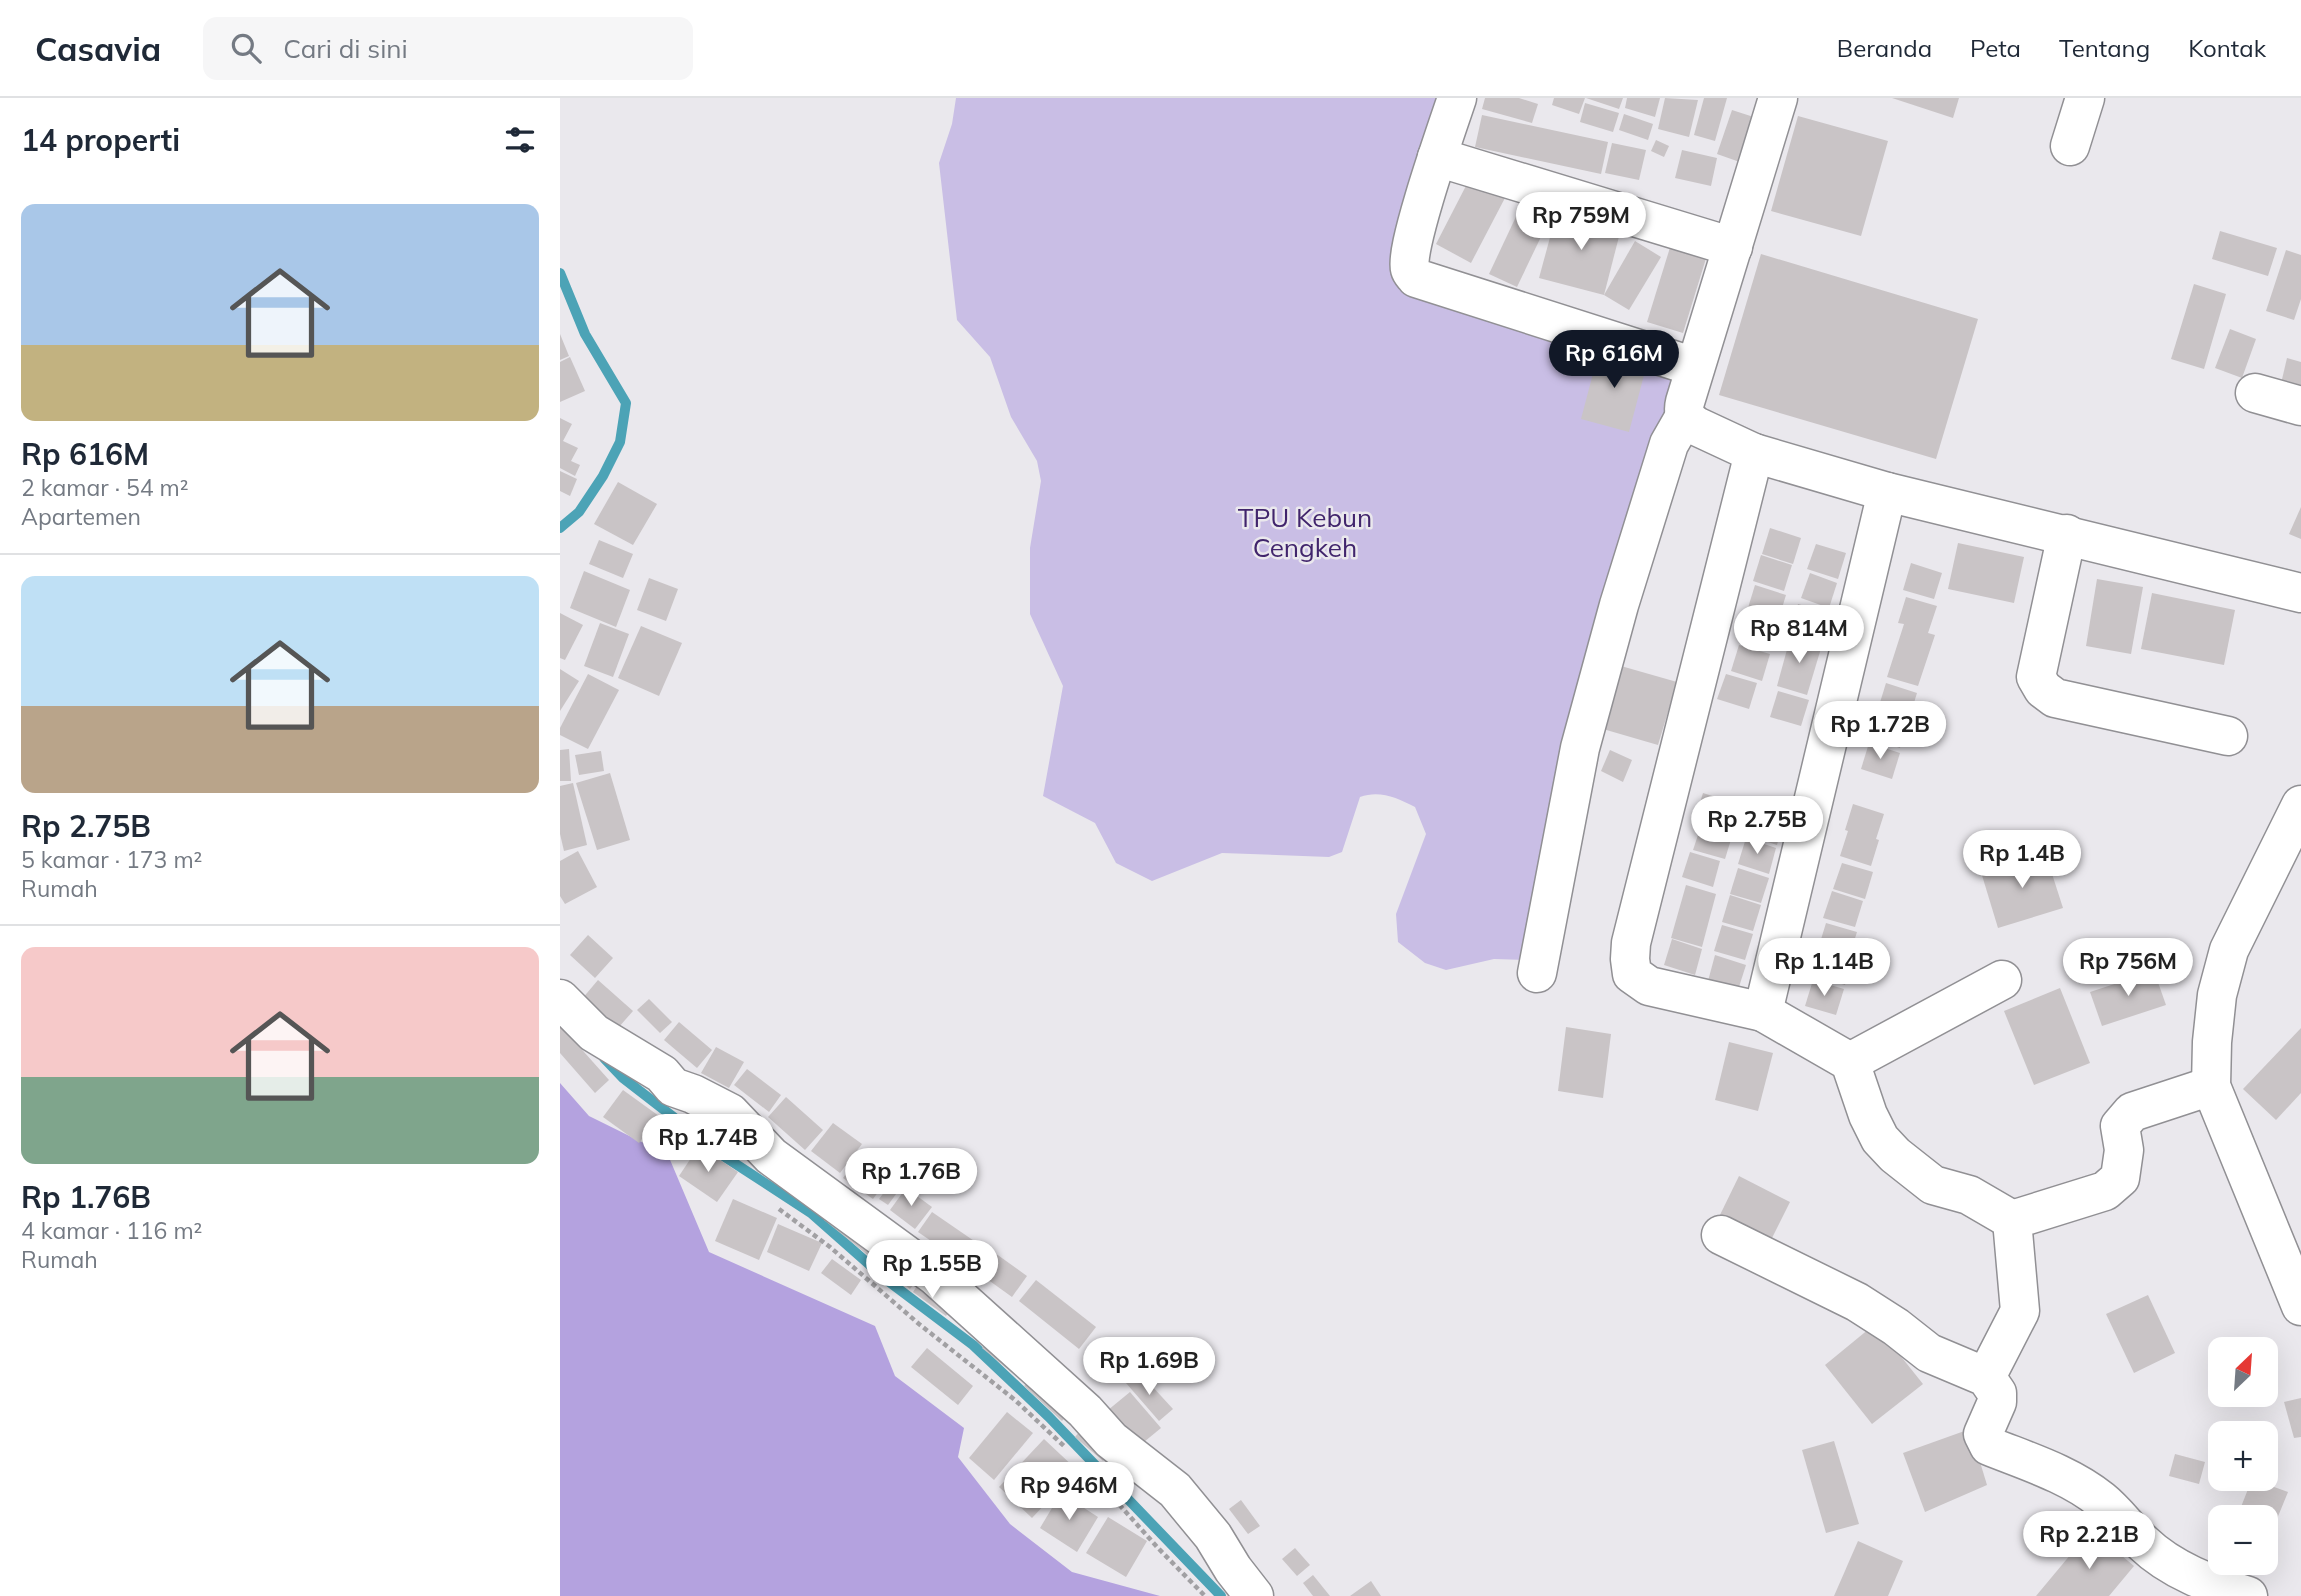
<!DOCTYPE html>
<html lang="id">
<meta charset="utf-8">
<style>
:root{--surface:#fff;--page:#f6f6f7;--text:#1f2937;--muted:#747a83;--line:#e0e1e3;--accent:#111827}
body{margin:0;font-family:Mulish,sans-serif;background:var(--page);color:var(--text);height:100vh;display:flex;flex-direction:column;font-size:26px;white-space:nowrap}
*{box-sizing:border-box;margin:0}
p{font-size:23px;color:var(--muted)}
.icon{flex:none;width:38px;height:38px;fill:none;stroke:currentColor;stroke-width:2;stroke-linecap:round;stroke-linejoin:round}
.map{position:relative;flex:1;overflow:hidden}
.panel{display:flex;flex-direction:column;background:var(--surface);width:560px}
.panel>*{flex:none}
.needle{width:46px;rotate:25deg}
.buttons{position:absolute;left:1648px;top:1239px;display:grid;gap:14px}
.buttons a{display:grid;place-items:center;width:70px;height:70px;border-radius:14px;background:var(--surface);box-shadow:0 7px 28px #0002;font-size:35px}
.price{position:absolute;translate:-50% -60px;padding:0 16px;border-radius:24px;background:#fff;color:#222;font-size:23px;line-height:46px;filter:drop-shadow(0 2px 4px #0008)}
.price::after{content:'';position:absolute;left:50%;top:42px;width:21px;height:16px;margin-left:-10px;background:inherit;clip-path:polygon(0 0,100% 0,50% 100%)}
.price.current{background:var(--accent);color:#fff}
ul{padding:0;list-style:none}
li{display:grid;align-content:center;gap:14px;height:371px;padding:0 21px}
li+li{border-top:2px solid var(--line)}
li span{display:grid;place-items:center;height:217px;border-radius:14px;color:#555}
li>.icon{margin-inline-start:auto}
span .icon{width:126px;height:126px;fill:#fffc;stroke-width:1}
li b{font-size:30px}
h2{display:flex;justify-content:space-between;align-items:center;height:84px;padding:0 21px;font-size:30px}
header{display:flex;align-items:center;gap:42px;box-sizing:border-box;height:98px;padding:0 35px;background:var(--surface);border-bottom:2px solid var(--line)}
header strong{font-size:33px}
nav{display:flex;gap:38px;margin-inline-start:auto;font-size:24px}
.search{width:490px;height:63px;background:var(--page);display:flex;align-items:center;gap:18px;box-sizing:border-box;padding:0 24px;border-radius:14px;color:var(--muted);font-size:26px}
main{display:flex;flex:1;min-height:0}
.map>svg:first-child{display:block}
</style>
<header>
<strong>Casavia</strong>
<div class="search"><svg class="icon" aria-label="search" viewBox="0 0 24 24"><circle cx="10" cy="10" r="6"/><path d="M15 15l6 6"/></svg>Cari di sini</div>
<nav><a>Beranda</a><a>Peta</a><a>Tentang</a><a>Kontak</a></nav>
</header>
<main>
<section class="panel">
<h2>14 properti<svg class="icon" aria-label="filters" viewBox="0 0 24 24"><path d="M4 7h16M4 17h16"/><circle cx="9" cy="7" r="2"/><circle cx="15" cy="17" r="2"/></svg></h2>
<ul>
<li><span style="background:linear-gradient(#a9c7e8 65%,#c2b280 0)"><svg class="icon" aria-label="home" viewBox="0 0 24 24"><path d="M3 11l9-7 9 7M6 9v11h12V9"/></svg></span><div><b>Rp 616M</b><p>2 kamar · 54 m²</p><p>Apartemen</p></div></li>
<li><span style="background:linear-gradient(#bfe0f5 60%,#b9a48a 0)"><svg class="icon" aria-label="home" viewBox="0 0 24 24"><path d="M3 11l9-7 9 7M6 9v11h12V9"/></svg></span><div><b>Rp 2.75B</b><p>5 kamar · 173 m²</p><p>Rumah</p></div></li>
<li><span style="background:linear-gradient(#f6c9c9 60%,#7fa58c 0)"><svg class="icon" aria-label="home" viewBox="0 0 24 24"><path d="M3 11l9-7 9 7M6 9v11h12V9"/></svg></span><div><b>Rp 1.76B</b><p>4 kamar · 116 m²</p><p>Rumah</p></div></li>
</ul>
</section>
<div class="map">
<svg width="1741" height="1498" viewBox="0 0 1741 1498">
<rect width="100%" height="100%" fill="#eae8ed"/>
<path fill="#c9bee5" d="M396 0H885L844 184 1121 271 968 862 934 861 886 872 865 865 838 844 836 816 866 736 855 709C837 700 820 692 800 699L782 754 769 759 662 755 592 783 556 765 535 725 483 698 503 588 470 516V450L481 383 477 363 451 319 430 259 397 222 379 65 392 26Z"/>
<polygon fill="#b4a2df" points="0,985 29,1018 108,1057 149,1154 315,1228 335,1278 404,1330 398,1359 450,1426 512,1474 600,1498 0,1498"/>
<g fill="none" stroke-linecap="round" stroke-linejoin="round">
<g stroke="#4ca3b6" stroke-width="10">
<polyline points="0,175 25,236 66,305 60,344 43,378 19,414 0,430"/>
<polyline points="44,960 63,980 165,1059 251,1115 328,1183 413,1247 489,1319 661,1498"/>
</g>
</g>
<g fill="#c9c4c6">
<polygon points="925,0 959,0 978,6 972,25 922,11"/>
<polygon points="994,0 1025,0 1019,16 992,7"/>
<polygon points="1026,0 1063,0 1059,11"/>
<polygon points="1067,0 1100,0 1095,19 1065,10"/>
<polygon points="1105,0 1138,2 1129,39 1098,31"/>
<polygon points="1144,0 1167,0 1155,43 1134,37"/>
<polygon points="1332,0 1399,0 1393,20"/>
<polygon points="1025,5 1059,15 1053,34 1020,24"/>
<polygon points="1172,12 1206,23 1191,68 1157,56"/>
<polygon points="1064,16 1093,26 1088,42 1059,32"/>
<polygon points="922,17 1048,44 1041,76 915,49"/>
<polygon points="1238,18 1328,43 1301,138 1211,113"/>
<polygon points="1096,42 1109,48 1104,59 1091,53"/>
<polygon points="1052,45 1086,52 1079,82 1045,75"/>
<polygon points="1122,52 1157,60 1151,88 1115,80"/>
<polygon points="910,80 946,98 911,165 876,146"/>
<polygon points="961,108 989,122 957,189 929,176"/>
<polygon points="998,110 1062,127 1044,197 979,180"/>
<polygon points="1660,133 1717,150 1708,178 1652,161"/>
<polygon points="1075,143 1101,159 1069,212 1044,197"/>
<polygon points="1112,143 1148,154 1123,235 1087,224"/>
<polygon points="1726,152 1741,157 1741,201 1734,222 1706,213"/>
<polygon points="1201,156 1418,221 1376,361 1159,297"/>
<polygon points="1634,186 1666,196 1644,271 1611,261"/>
<polygon points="1670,231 1696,241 1682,280 1655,270"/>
<polygon points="0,236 9,258 0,262"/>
<polygon points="1040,249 1088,262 1069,334 1021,321"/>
<polygon points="10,259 25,293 0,304 0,264"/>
<polygon points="1727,260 1741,264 1741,300 1719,294"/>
<polygon points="0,320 12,326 3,343 18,350 11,363 20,367 15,378 0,370"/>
<polygon points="0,373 17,381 10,398 0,393"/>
<polygon points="58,384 97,406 73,447 34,426"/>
<polygon points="1741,409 1741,441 1729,436"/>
<polygon points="1210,430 1241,440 1233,466 1202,456"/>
<polygon points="39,442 73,456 63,480 29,466"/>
<polygon points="1398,445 1464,459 1454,505 1388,491"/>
<polygon points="1256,446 1286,455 1278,481 1247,471"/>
<polygon points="1201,457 1232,467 1224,493 1193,483"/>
<polygon points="1351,465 1382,475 1374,501 1343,492"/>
<polygon points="24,473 70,492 56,529 10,510"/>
<polygon points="1250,475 1277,485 1269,510 1241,500"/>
<polygon points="89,480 118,491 106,523 77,512"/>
<polygon points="1537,481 1583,489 1571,556 1526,548"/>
<polygon points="1195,487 1226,497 1218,523 1187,513"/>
<polygon points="1592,495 1675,512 1664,567 1581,551"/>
<polygon points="1346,499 1377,508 1368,535 1375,537 1358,588 1327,579 1344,526 1338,525"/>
<polygon points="1238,506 1269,515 1261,541 1230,532"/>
<polygon points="0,515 23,527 5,562 0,560"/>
<polygon points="1187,515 1218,525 1210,551 1179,542"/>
<polygon points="40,525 69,536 53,579 24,568"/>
<polygon points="81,528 122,545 99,598 58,580"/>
<polygon points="1231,537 1262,547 1247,597 1217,588"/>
<polygon points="1179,547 1210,556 1202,583 1171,573"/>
<polygon points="1061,568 1117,584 1098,647 1043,631"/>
<polygon points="0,571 19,583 0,613"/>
<polygon points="28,576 59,592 28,651 0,637 0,630"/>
<polygon points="1166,576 1197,585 1189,611 1157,601"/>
<polygon points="1326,585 1357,595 1349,621 1318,611"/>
<polygon points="1218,593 1249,602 1241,628 1210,619"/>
<polygon points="1317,614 1347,624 1340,650 1309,640"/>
<polygon points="1309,645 1340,655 1332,681 1301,671"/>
<polygon points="9,651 11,683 0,683 0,652"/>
<polygon points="1050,652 1072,662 1063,684 1041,673"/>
<polygon points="41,653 44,673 19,677 15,657"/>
<polygon points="50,675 70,742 37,752 16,685"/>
<polygon points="13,685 27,747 4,753 0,736 0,688"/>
<polygon points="1143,695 1174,705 1166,731 1135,721"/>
<polygon points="1293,706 1324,716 1316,741 1319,742 1311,768 1280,758 1288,733 1285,732"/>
<polygon points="1194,711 1224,721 1217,747 1186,737"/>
<polygon points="1142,725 1173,735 1165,761 1133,752"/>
<polygon points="1186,740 1216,750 1209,776 1178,766"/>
<polygon points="18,753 37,789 5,806 0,798 0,763"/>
<polygon points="1130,754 1160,763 1153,789 1122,779"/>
<polygon points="1485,754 1503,810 1438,830 1421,774"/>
<polygon points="1282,765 1313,774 1305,801 1273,791"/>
<polygon points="1178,770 1209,780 1201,805 1170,796"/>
<polygon points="1126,787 1156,796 1142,849 1111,840"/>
<polygon points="1272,793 1303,803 1295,829 1263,820"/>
<polygon points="1170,797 1201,807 1193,833 1162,824"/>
<polygon points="1266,825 1297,834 1289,859 1293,861 1285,887 1254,878 1262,852 1258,851"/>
<polygon points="1162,827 1193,836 1185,862 1154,853"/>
<polygon points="28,837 53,860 35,880 10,857"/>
<polygon points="1112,841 1142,851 1135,877 1104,867"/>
<polygon points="1155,857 1186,867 1178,892 1148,883"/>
<polygon points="1594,873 1606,907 1542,928 1530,894"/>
<polygon points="38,882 73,913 51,938 16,908"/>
<polygon points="1253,882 1284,891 1276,917 1245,908"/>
<polygon points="1500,890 1530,965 1474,987 1444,913"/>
<polygon points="89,901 112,924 100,935 77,912"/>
<polygon points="119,924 152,952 137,970 104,942"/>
<polygon points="0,927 49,982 35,995 0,955"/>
<polygon points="1006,929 1051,936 1043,1000 998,993"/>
<polygon points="1741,930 1741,995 1716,1022 1683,991"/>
<polygon points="1169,944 1213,955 1198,1013 1155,1002"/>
<polygon points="156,949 184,964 169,990 141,975"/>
<polygon points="187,971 221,997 209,1014 174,987"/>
<polygon points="63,992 99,1018 79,1045 43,1019"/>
<polygon points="226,999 263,1032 245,1052 208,1019"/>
<polygon points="273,1025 302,1046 280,1075 251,1053"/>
<polygon points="139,1048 178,1074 157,1104 119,1078"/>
<polygon points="299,1058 331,1077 313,1101 283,1080"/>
<polygon points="1179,1078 1230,1104 1208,1148 1157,1123"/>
<polygon points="334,1081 342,1088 328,1107 319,1101"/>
<polygon points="346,1090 372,1109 355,1131 330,1112"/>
<polygon points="173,1101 217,1120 199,1162 155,1143"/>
<polygon points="274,1110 360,1178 350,1191 264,1122"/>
<polygon points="372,1114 420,1147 406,1167 358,1134"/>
<polygon points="218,1126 262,1145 249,1173 207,1154"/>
<polygon points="428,1150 467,1178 452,1199 413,1171"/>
<polygon points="272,1161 301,1182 291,1197 261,1175"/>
<polygon points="476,1182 536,1229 519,1251 459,1203"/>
<polygon points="359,1185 392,1209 386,1218 353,1194"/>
<polygon points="1588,1197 1615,1255 1574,1275 1546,1216"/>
<polygon points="1315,1226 1363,1286 1312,1326 1265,1267"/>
<polygon points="430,1241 464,1269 457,1279 422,1250"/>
<polygon points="367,1250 413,1288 398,1307 351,1269"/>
<polygon points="579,1274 613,1311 599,1323 566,1285"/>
<polygon points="474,1278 511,1313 502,1323 464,1288"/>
<polygon points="570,1294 601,1330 573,1353 542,1317"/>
<polygon points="1741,1300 1741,1339 1734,1340 1724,1304"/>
<polygon points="447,1314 473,1335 434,1382 409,1360"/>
<polygon points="525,1327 554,1350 543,1363 515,1339"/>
<polygon points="1410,1331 1427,1387 1365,1414 1343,1355"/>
<polygon points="484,1341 517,1372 472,1420 439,1389"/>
<polygon points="1274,1343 1299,1426 1266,1435 1242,1352"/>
<polygon points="1615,1356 1645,1364 1639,1386 1609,1378"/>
<polygon points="1692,1381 1728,1394 1710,1438 1706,1436 1706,1419 1677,1419"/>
<polygon points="501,1395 538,1419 517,1454 480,1430"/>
<polygon points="681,1402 700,1428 688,1436 669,1411"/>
<polygon points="548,1419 587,1443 566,1479 526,1455"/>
<polygon points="1531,1432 1574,1468 1549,1498 1476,1498"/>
<polygon points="1298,1443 1343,1463 1328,1498 1274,1498"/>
<polygon points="735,1450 750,1467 737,1478 722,1461"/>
<polygon points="753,1477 770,1498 753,1498 743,1485"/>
<polygon points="811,1483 821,1498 790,1498"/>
</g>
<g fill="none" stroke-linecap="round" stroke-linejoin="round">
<g stroke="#919094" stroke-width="41">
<g id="minor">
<path d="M897 0C888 27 844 151 850 171 851 175 854 177 856 180L1135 269"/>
<path d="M1218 0 1125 304C1122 316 1126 321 1136 328L1194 355 1327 394 1741 495"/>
<polyline points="1510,48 1525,0"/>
<polyline points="877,59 1173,149"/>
<polyline points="1695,295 1741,308"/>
<polyline points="1194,355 1071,845 1070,861 1072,876 1089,888 1203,914 1327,394"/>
<polyline points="1507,436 1476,579 1483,591 1495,600 1668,638"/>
<polyline points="1741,707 1669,852 1657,897 1652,944 1651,988 1741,1208"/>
<polyline points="977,875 1020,650 1059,507 1109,346 1125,318"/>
<polyline points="0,901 34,935 102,976 113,989 133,996 170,1015 211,1058 375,1178 525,1313 551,1342 615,1392 653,1438 673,1471 694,1498"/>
<polyline points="1203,914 1290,964 1308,1017 1320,1041 1335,1057 1373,1087 1409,1097 1452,1122 1545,1093 1560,1080 1564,1052 1560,1028 1572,1014 1651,988"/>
<polyline points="1290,964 1442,882"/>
<path d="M1161 1137 1297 1204 1336 1229 1369 1255 1426 1279 1437 1295V1304L1423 1336 1429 1348C1466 1363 1509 1376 1541 1402 1556 1414 1568 1431 1583 1445 1611 1472 1651 1487 1688 1498"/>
<polyline points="1426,1279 1460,1213 1452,1122"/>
</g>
</g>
<g stroke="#a1a0a3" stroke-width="4.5" stroke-dasharray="5 3.5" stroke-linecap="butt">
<polyline points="219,1111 270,1149 359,1226 455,1302 505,1349"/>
<polyline points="531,1375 598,1450 644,1497"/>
</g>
<use href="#minor" stroke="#fff" stroke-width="38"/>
</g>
<g text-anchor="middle" stroke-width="5" stroke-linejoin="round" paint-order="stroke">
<g font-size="26" fill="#41256c" stroke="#eae8ed">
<text x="745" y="429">TPU Kebun<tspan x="745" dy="30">Cengkeh</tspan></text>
</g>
</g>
</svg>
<div class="buttons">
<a><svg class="needle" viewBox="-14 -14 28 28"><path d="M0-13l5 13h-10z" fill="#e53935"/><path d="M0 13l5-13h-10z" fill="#747a83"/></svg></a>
<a>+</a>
<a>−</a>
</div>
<b class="price" style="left:1021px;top:154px">Rp 759M</b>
<b class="price current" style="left:1054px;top:292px">Rp 616M</b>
<b class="price" style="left:1239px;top:567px">Rp 814M</b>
<b class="price" style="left:1320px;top:663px">Rp 1.72B</b>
<b class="price" style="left:1197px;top:758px">Rp 2.75B</b>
<b class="price" style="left:1462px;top:792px">Rp 1.4B</b>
<b class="price" style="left:1264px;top:900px">Rp 1.14B</b>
<b class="price" style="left:1568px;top:900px">Rp 756M</b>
<b class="price" style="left:148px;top:1076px">Rp 1.74B</b>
<b class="price" style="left:351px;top:1110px">Rp 1.76B</b>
<b class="price" style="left:372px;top:1202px">Rp 1.55B</b>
<b class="price" style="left:589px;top:1299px">Rp 1.69B</b>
<b class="price" style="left:509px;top:1424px">Rp 946M</b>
<b class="price" style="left:1529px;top:1473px">Rp 2.21B</b>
</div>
</main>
